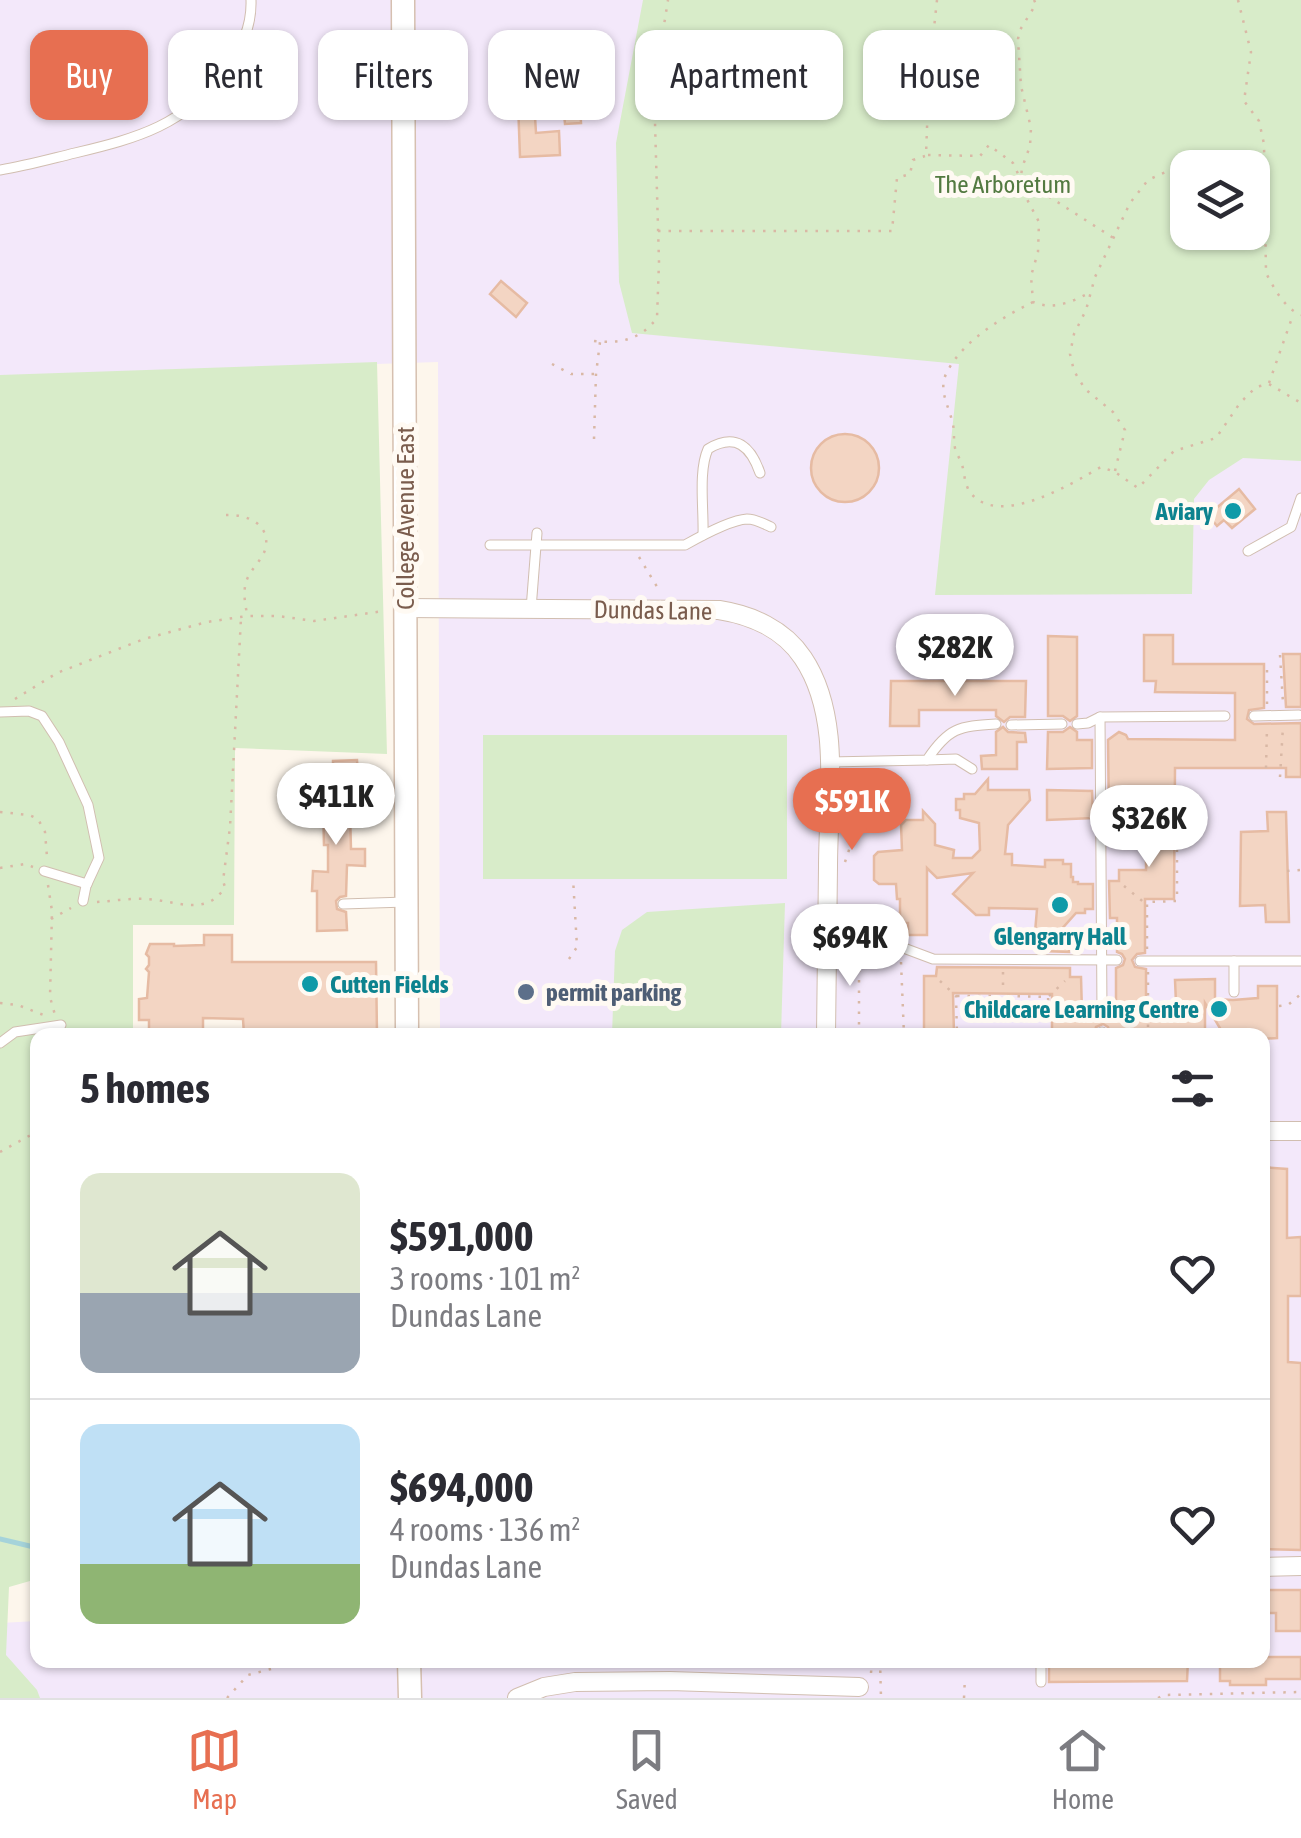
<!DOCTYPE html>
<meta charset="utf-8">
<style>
:root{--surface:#fff;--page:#f2f2f3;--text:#2b2b33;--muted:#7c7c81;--line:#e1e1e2;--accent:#e76f51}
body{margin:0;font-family:"Asap Condensed",sans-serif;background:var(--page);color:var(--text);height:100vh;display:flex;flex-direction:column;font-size:38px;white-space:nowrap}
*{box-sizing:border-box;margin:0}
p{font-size:32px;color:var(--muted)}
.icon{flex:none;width:55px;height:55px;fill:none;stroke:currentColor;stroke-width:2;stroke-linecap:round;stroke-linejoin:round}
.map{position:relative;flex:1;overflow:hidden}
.details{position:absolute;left:30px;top:1028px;width:1240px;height:640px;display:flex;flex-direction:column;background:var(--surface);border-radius:20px;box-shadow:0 2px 8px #0004}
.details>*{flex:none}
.hud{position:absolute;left:30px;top:30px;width:1242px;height:90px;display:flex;gap:20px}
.buttons{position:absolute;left:1170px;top:150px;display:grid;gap:20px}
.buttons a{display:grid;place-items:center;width:100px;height:100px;border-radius:20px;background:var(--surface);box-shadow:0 2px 8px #0004;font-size:50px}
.price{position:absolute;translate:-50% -85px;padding:0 22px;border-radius:35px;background:#fff;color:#222;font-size:32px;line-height:65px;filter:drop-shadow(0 2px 5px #0008)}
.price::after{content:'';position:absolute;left:50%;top:60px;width:30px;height:22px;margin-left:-15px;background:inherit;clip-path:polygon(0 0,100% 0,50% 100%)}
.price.current{background:var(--accent);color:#fff}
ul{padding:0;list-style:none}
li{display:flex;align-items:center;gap:30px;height:250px;padding:0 50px}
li+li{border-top:2px solid var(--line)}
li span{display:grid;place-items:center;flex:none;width:280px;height:200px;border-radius:20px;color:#555}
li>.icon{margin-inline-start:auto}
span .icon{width:120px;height:120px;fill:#fffc;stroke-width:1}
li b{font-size:42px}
h2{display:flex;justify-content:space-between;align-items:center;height:120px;padding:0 50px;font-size:42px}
.chip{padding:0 35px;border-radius:20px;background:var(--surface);box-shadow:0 2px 8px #0004;font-size:35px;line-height:90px}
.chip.current{background:var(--accent);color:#fff}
.tabs{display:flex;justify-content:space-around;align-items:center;height:140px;border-top:2px solid var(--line);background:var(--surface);font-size:28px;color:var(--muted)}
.tabs a{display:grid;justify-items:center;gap:5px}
.tabs .current{color:var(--accent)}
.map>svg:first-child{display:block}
</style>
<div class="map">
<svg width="1301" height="1698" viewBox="0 0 1301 1698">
<rect width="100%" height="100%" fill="#fdf6ec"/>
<path fill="#f3e8fa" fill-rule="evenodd" d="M0 0H1301V1698H0V1623L37 1621 38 1660H1262V1035H440L438 362 0 376ZM1188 168H1252V232H1188Z"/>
<g fill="#d8ecc9" fill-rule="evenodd">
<path d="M643 0H1301V461L1243 458 1209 480 1194 499 1192 594 935 595 959 364 632 333 619 282 616 143ZM1188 168H1252V232H1188Z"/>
<polygon points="377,362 387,754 235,748 234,925 133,925 133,1035 38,1035 37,1579 9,1587 6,1655 37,1690 40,1698 0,1698 0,375"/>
<rect x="483" y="735" width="304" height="144"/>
<polygon points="785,903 781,1035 612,1035 615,951 622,930 647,912"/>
</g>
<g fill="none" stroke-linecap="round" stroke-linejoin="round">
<polyline stroke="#a5d3da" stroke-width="5" points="0,1539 38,1548"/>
</g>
<g fill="#f3d5c3" stroke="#e6bba3" stroke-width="2.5">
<polygon points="578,68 581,123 565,124 562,92 541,94 539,69"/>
<polygon points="534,100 536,133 559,131 560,155 520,157 518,102"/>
<polygon points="501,281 527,303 516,317 490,294"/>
<circle cx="845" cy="468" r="34"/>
<polygon points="1239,489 1255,509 1232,528 1224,520 1217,526 1208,515"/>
<polygon points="1144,635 1173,635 1173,664 1264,664 1264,708 1249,710 1247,719 1254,724 1301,723 1301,777 1286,777 1286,768 1175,768 1174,899 1145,899 1145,953 1137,954 1132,960 1135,967 1146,969 1146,1004 1176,1003 1175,980 1215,979 1215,999 1233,1000 1258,998 1258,986 1277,986 1277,1038 1262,1039 1262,1035 1224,1035 1205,1003 1205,1035 1110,1035 1108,1027 1103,1024 1096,1027 1094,1035 1052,1035 1052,994 953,993 954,1035 924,1035 924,976 936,976 937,967 1070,968 1070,977 1081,977 1082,1012 1094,1012 1097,1018 1103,1020 1108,1017 1110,1011 1116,1011 1116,968 1123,965 1125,959 1122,954 1117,952 1117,918 1110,918 1109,881 1119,881 1119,870 1146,870 1146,801 1124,826 1116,826 1109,820 1108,740 1119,732 1126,735 1128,739 1235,740 1235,693 1155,692 1156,681 1144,681"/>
<polygon points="1048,636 1077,637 1077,716 1070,721 1063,716 1048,716"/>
<polygon points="1283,654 1301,654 1301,707 1286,707"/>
<polygon points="891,681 1026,681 1025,717 1010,717 1004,722 996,716 996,710 919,710 919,726 890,726"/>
<polygon points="1003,727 1008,732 1025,733 1026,742 1017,742 1017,769 982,769 981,756 996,755 996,732"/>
<polygon points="1070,727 1077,732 1077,740 1092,740 1092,768 1047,769 1048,732 1063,732"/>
<polygon points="357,760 358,775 349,775 351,849 365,849 365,866 347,865 346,896 340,897 336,901 337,909 346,912 347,930 317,931 317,891 312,891 313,871 328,872 328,845 324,845 323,804 327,804 325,772 333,772 333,761"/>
<polygon points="988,779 988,790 1029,790 1030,800 1008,825 1005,854 1012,854 1012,865 1045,867 1045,860 1063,860 1063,864 1071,864 1071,877 1073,877 1073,882 1078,882 1078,884 1093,884 1093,909 1085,909 1085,913 1076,913 1060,931 1069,934 1069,952 1041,951 1034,944 1037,909 989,908 989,915 976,915 953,894 973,873 937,878 927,868 927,935 908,935 908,923 900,923 900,899 897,899 896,884 879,884 874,880 874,856 878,852 902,850 901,825 906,820 923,820 923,811 935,824 935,845 954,850 953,858 972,858 980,850 979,823 960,818 960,810 956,810 956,799 964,799 964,794 975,794"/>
<polygon points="1047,790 1092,791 1093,818 1047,820"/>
<polygon points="1267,812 1286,812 1289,922 1266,922 1265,905 1240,906 1241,832 1268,831"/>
<polygon points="204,935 232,935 232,962 376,962 377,1035 244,1035 243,1019 203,1018 203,1035 149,1035 149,1020 139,1020 139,999 147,998 149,972 146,969 149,965 149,957 146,954 150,944 174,944 174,946 204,945"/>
<polygon points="1262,1167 1287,1169 1287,1238 1301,1237 1301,1296 1288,1296 1288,1362 1301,1363 1301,1550 1262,1549"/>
<polygon points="1262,1590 1301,1590 1301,1631 1276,1631 1276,1613 1262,1613"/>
<polygon points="1262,1657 1301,1657 1301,1679 1266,1679 1266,1685 1230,1685 1230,1681 1220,1681 1220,1660 1262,1660"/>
<polygon points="1049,1660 1188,1660 1187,1681 1049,1682"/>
</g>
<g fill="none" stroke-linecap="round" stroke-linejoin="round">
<g stroke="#d1beb0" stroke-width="11">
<g id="lane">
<path d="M0 170C25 166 50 159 75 153 138 138 185 125 225 71 241 49 252 27 251 0"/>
<path d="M703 535C704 510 698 471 708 449 736 432 751 447 760 473"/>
<path d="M490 545H685C701 536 730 520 747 519 756 519 764 524 771 527"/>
<polyline points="1248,551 1291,527 1301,498"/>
<polyline points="531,609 537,533"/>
<polyline points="0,712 29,711 42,716 59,742 88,805 99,858 86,886 83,901"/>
<polyline points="1254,716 1299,715"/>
<polyline points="1100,717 1102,1012"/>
<polyline points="1077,724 1088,723 1100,717 1225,716"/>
<polyline points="1011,725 1062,724"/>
<polyline points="927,760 956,759 972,769"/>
<path d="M829 762 927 760C948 728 959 726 996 724"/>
<polyline points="44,871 87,884"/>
<polyline points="343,904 406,902"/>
<polyline points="827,944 901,947 933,959 1117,960"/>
<polyline points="1140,961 1301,961"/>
<polyline points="1234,961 1234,992"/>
<polyline points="68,1034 78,1035"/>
<polyline points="1102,1035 1102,1032"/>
<polyline points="0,1043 15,1032 61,1025"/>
<polyline points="1041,1660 1041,1682"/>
</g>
</g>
<g stroke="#d1beb0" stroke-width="20">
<g id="street">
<path d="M405 608 719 610C751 615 784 629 803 658 842 716 828 800 828 867 827 923 827 979 826 1035"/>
<polyline points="1262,1131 1301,1131"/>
<polyline points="1262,1567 1301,1566"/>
<polyline points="517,1698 544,1687 575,1682 670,1681 859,1687"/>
</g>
</g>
<g stroke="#d6c0b0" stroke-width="25">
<g id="secondary">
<polyline points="403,0 407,1035"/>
<polyline points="409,1660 410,1698"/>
</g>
</g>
<g stroke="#d9b8a5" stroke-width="2.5" stroke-dasharray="2.5 8" stroke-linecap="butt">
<polyline points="937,0 929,75 926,155 980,156 989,145 1013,163 1020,178 1115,239"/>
<path d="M1034 0 1036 4 1020 30 1018 39 1021 86 1031 128 1030 146 1022 168 1020 186 1039 222 1038 252 1031 276 1033 302C1051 310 1070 303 1087 294"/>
<path d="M1238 0 1251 52 1244 101 1259 121 1264 144 1266 273C1274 288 1284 308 1301 315"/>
<polyline points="1252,194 1263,203"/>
<polyline points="658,231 892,231 897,178 910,174 913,160 925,156"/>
<path d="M1033 302C1001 318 962 341 946 374 938 391 950 408 953 425 955 432 953 440 955 448 956 453 959 457 961 462 964 469 964 477 966 484 967 486 968 489 969 491 997 530 1071 484 1101 467L1115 472 1138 488 1174 451 1216 438 1240 403 1256 387 1269 384 1301 403"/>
<path d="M594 341C620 344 640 340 657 318L659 262 654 88 668 0"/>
<polyline points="552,364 571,374 594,374"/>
<polyline points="1269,383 1293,315"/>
<polyline points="594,439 596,374 600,342"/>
<polyline points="1115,471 1125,430 1113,412 1085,389 1074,371 1070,354 1074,334 1086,310 1095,277 1130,203 1148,180 1179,166 1206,164 1214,168"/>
<path d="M226 515C244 514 269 522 266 546 264 559 250 569 246 582 243 593 245 603 247 614"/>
<polyline points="639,557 659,590"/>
<polyline points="1280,655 1283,703"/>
<polyline points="15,699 57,673 144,639 207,622 247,616 278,616 314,621 384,611"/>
<polyline points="1267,704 1267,670"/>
<polyline points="1266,768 1267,727"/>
<polyline points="1280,777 1283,726"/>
<polyline points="0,812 29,815 38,819 45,832 47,857"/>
<polyline points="845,862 853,838 893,783"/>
<polyline points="0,868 25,864 33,867"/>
<polyline points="1287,871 1301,870"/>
<polyline points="48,885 52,911 50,997 55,1015"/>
<polyline points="1124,886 1146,904"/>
<path d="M97 902C113 901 130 898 146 899 175 900 206 918 225 887L223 881 230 827 241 618"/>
<polyline points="51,919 71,908"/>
<polyline points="1147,949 1147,902 1177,901 1177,796"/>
<polyline points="569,959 577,947 573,878"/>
<polyline points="901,962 904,1035"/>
<polyline points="1003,972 1003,991"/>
<polyline points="1148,972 1148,1035"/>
<polyline points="940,981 956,996 957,1035"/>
<polyline points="957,996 997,996"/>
<polyline points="1007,996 1048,997 1050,1035"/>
<polyline points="1049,996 1065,981"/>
<polyline points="0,1003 18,1005 46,1016"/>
<polyline points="1279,1006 1288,1005 1301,994"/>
<polyline points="859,1035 859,957"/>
<polyline points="0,1152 38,1131"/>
<polyline points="880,1660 881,1698"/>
<polyline points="871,1673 872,1660"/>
<polyline points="227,1698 248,1675 305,1660"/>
<polyline points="964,1698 965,1677"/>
<polyline points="1158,1698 1164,1695 1301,1692"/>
</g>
<use href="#lane" stroke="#fff" stroke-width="9"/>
<use href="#street" stroke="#fff" stroke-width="18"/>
<use href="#secondary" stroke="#fff" stroke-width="22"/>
</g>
<g fill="#0f9aa8" stroke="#fffaf3" stroke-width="4">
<circle cx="1233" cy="511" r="10"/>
<circle cx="1060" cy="905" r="10"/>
<circle cx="310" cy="984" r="10"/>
<circle cx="1219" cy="1009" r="10"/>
</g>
<circle fill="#5c6f8a" stroke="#fffaf3" stroke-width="4" cx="526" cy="992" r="10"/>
<g text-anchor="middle" stroke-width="10" stroke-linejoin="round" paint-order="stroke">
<g font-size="25" fill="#537a41" stroke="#fffaf3">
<text x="1003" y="193">The Arboretum</text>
</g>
<g font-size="25" font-weight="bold" fill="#0d838f" stroke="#fffaf3" text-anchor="end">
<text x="1213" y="520">Aviary</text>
<text x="1060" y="945" text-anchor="middle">Glengarry Hall</text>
<text x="330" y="993" text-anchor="start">Cutten Fields</text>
<text x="1199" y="1018">Childcare Learning Centre</text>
</g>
<g font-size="25" fill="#7a5c4d" stroke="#fffaf3">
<text transform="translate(405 518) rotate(-90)" y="9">College Avenue East</text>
<text transform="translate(653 610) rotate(1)" y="9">Dundas Lane</text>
</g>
<g font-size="25" font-weight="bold" fill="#4e5e75" stroke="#fffaf3" text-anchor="start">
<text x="546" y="1001">permit parking</text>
</g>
</g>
</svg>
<div class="buttons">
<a><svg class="icon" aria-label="layers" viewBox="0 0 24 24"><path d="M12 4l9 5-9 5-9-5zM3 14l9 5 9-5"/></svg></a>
</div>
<b class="price" style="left:955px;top:699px">$282K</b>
<b class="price" style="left:336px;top:848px">$411K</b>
<b class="price current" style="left:852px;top:853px">$591K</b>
<b class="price" style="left:1149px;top:870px">$326K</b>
<b class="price" style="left:850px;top:989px">$694K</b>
<div class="hud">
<a class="chip current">Buy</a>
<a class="chip">Rent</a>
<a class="chip">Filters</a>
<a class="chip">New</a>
<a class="chip">Apartment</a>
<a class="chip">House</a>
</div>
<section class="details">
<h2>5 homes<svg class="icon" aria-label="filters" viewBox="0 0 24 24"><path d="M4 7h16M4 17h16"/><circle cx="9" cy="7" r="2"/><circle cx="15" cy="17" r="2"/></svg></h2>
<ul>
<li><span style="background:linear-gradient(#dfe7d0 60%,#9aa5b1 0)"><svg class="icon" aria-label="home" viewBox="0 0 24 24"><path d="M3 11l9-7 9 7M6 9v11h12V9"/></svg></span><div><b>$591,000</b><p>3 rooms · 101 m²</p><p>Dundas Lane</p></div><svg class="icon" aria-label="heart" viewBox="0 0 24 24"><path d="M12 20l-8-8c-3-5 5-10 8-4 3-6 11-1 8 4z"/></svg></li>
<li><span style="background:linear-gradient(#bfe0f5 70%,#8fb573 0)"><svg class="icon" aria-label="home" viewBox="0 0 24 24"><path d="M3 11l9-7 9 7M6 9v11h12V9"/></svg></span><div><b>$694,000</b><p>4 rooms · 136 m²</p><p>Dundas Lane</p></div><svg class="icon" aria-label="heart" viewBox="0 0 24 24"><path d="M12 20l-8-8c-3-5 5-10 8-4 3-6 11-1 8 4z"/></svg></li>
</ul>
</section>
</div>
<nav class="tabs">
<a class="current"><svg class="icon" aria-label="map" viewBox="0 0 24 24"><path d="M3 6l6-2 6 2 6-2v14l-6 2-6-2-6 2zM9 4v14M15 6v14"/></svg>Map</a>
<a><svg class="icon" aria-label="saved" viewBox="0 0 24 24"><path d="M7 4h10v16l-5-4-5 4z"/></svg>Saved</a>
<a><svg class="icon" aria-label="home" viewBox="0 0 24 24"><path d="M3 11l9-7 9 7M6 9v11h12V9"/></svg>Home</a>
</nav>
